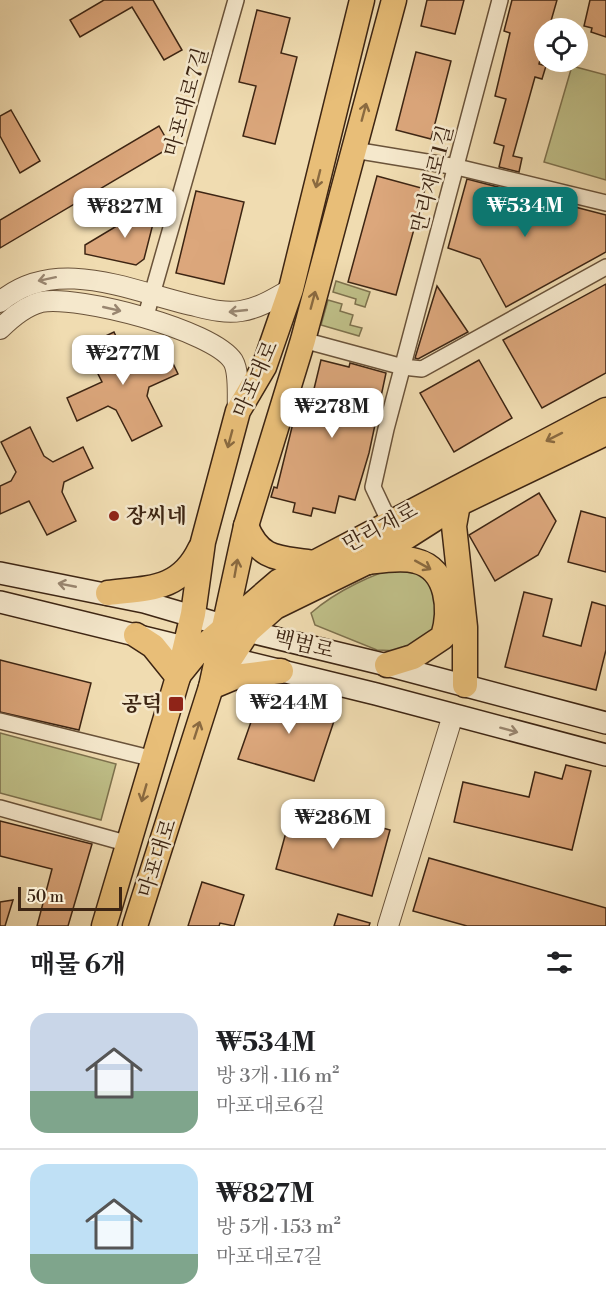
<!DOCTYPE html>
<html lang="ko">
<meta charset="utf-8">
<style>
:root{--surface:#fff;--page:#f6f6f6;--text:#202124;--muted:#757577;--line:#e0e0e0;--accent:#0f766e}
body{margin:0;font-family:"Libre Bodoni","Noto Serif KR",serif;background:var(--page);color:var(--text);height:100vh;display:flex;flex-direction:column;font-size:22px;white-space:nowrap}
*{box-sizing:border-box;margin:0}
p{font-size:20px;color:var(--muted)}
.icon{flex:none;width:33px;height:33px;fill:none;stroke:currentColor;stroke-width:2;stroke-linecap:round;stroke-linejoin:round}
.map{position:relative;height:926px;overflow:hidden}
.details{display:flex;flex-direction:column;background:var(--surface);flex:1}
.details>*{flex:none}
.fabs{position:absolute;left:534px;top:18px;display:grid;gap:12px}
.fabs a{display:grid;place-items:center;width:54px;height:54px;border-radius:50%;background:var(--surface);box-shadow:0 6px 24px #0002;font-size:30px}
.scale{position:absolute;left:18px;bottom:15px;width:104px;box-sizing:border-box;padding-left:6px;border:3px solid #3d2513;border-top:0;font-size:16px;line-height:21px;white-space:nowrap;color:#3d2513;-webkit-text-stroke:4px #f5e8cc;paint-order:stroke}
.price{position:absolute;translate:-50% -51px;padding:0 14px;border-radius:12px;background:#fff;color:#222;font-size:20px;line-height:39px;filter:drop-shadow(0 2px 3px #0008)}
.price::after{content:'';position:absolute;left:50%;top:36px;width:18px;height:14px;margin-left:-9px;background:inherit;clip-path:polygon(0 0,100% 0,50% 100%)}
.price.current{background:var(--accent);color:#fff}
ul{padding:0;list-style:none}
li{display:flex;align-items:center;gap:18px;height:150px;padding:0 30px}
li+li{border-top:2px solid var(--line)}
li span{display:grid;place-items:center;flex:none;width:168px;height:120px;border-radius:18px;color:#555}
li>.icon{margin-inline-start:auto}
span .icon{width:72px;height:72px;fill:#fffc;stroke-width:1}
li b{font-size:26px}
h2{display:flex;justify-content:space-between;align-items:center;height:72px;padding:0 30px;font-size:26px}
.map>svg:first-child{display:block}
</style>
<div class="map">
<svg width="606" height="926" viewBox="0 0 606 926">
<rect width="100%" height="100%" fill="#f0dcb1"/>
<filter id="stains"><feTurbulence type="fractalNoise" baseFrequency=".00333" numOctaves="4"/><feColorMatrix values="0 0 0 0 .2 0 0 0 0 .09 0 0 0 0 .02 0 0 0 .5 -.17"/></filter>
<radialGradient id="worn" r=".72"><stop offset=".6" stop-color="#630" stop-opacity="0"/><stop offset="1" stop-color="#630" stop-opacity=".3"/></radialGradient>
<g fill="#bfbf88" stroke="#7e724e" stroke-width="1.5">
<polygon points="572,66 606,75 606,180 544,162"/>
<polygon points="336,281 370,292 365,307 355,304 356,299 333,292"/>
<polygon points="328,300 342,304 340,311 353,315 350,325 362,328 359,336 321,325"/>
<path d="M406 565 439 587 433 634 400 651 377 650 315 625 311 613C336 591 374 573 406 565Z"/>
<polygon points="0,733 116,764 101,820 0,793"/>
</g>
<g fill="#dca77c" stroke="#3d2513" stroke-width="1.5">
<polygon points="104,0 153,0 182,50 164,60 132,7 80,37 70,20"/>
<polygon points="427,0 464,0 455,34 421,26"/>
<polygon points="512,0 557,0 549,28 544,28 544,43 539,64 546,66 542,79 535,77 513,156 522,158 519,172 499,167 504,146 494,143 506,99 495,96 510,33 504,31"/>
<polygon points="590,0 606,0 606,37 591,32 592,28 584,26"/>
<polygon points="257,10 290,18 281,53 297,57 275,144 243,136 256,86 239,82"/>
<polygon points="416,52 451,61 431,139 396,130"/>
<polygon points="11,110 40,161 20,173 0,136 0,116"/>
<polygon points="159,126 171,147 0,248 0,220"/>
<polygon points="377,176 425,189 396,295 348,282"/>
<polygon points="467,179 606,215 606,252 506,307 480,259 448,248"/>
<polygon points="196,191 244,202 224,284 176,273"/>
<polygon points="150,206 157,208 144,259 136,265 85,254 85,245"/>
<polygon points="606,284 606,373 542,408 503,340"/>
<polygon points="437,286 468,332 418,359 415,358"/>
<polygon points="114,332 128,362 138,364 167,351 178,374 149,387 147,396 162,426 132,441 116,410 108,406 77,421 67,398 102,382 84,346"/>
<polygon points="321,360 349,367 350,363 386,373 369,453 355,500 339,496 335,513 313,508 311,516 293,512 295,503 271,497 274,487 277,488 294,419 306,422"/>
<polygon points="479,360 512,418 454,452 420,393"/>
<polygon points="30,427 44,456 53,462 83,447 93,468 64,482 62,492 76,521 47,535 29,501 0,514 0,486 11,481 16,472 1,442"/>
<polygon points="539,493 556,521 538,555 495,581 469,535"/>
<polygon points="581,511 606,518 606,572 568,562"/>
<polygon points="524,592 552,599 543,636 581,646 592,602 606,606 606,650 596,690 505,667"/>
<polygon points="0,660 91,683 79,730 0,712"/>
<polygon points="271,692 338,709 314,781 238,759 258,702"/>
<polygon points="566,765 591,771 572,850 454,822 463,782 529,797 535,772 562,779"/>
<polygon points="294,803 390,830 372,896 276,869"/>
<polygon points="0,821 92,844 68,926 37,926 52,869 0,856"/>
<polygon points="429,858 606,908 606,926 467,926 413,911"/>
<polygon points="202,882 244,895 234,926 220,923 219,926 188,926"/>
<polygon points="13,900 5,926 0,926 0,902"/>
<polygon points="338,914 370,923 369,926 334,926"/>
</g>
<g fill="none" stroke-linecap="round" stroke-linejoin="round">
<g stroke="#6a533a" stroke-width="18">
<g id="minor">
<polyline points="354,150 457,167 606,203"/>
<polyline points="145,319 236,0"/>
<polyline points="303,340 403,367 422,369 606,267"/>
<polyline points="390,523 373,487 386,429 500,0"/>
<polyline points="0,721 154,759"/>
<polyline points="0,808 129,844"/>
</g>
</g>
<g stroke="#6a533a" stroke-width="22">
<g id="tertiary">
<path d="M0 302C54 256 126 289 187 304 205 308 222 314 241 311 260 308 275 298 291 289"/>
<path d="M0 329C11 318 25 306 41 302 78 295 213 330 233 361 240 373 237 397 238 411"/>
<polyline points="388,926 453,715"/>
</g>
</g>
<g stroke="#3d2513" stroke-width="24">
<g id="secondary">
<polyline points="0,573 144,602 226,626 387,665 606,723"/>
<polyline points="0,602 376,694 606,755"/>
</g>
</g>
<g stroke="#3d2513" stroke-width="27">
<g id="primary">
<polyline points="458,504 454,526 465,627 465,685"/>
<path d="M246 526C261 562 280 557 314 563"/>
<path d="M369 562C384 560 402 557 416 561 449 569 451 611 443 637L413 657 387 665"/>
<path d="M108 593C148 588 180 591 200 549"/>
<polyline points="136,635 153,646 178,677"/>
<polyline points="181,672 198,651 278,582 606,410"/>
<polyline points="221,673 248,631 275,607 367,562 458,504 606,433"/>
<polyline points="211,687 235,677 281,671"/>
<polyline points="104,926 178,677 193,614 203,542 238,411 264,367 291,289 362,0"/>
<polyline points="135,926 211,687 246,526 303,340 394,0"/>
</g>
</g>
<use href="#minor" stroke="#f5e8cc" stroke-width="15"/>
<use href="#tertiary" stroke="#f5e8cc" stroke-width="20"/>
<use href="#secondary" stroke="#f5e8cc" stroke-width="21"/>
<use href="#primary" stroke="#e8be78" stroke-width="24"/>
</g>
<defs><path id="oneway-shaft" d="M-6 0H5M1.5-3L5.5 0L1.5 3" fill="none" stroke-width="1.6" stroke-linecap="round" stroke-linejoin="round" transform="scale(1.5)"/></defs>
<g stroke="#8a6a40">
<use href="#oneway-shaft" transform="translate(364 112) rotate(-75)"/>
<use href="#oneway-shaft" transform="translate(318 179) rotate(104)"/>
<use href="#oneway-shaft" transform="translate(313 300) rotate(-75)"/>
<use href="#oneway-shaft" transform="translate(554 437) rotate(153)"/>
<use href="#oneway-shaft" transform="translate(230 439) rotate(105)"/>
<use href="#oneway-shaft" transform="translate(423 565) rotate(29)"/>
<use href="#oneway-shaft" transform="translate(236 568) rotate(-80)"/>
<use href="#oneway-shaft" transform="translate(197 730) rotate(-72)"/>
<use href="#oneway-shaft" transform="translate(144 793) rotate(106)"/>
</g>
<g stroke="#998670">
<use href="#oneway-shaft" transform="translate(47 279) rotate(168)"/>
<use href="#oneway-shaft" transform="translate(112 309) rotate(13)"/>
<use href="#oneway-shaft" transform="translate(238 311) rotate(174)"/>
<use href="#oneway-shaft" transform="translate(67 585) rotate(-169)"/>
<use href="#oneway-shaft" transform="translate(509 730) rotate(15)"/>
</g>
<g fill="#8f2418" stroke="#f5e8cc" stroke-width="2">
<circle cx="114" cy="516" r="6"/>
<rect x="168" y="696" width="16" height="16" rx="3"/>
</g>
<g text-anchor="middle" stroke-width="5" stroke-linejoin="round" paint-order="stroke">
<g font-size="21" fill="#3d2513" stroke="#f5e8cc">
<text transform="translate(186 102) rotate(-74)" y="7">마포대로7길</text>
<text transform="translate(432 179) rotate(-75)" y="7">만리재로1길</text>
<text transform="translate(255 379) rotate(-66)" y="7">마포대로</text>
<text transform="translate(380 527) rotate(-28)" y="7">만리재로</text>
<text transform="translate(304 644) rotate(14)" y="7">백범로</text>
<text transform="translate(157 858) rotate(-72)" y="7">마포대로</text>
</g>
<g font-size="21" font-weight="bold" fill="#3d2513" stroke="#f5e8cc" text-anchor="start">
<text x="126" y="523">장씨네</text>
<text x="162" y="711" text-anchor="end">공덕</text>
</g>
</g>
<rect width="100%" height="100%" filter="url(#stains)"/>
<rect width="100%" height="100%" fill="url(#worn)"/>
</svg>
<div class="fabs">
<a><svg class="icon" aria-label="locate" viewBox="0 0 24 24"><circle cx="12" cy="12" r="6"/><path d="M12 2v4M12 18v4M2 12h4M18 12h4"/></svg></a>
</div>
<div class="scale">50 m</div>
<b class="price current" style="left:525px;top:238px">₩534M</b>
<b class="price" style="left:125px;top:239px">₩827M</b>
<b class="price" style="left:123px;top:386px">₩277M</b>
<b class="price" style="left:332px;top:439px">₩278M</b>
<b class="price" style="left:289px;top:735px">₩244M</b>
<b class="price" style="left:333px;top:850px">₩286M</b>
</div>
<section class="details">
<h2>매물 6개<svg class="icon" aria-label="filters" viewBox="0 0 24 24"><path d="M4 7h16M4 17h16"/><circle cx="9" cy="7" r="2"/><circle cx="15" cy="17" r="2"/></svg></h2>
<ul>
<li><span style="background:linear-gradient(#c9d6e8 65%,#7fa58c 0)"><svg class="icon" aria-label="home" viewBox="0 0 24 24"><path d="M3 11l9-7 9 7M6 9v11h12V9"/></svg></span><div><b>₩534M</b><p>방 3개 · 116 m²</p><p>마포대로6길</p></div></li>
<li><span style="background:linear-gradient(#bfe0f5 75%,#7fa58c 0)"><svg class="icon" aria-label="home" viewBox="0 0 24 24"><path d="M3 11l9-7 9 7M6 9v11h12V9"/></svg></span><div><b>₩827M</b><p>방 5개 · 153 m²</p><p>마포대로7길</p></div></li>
</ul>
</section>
